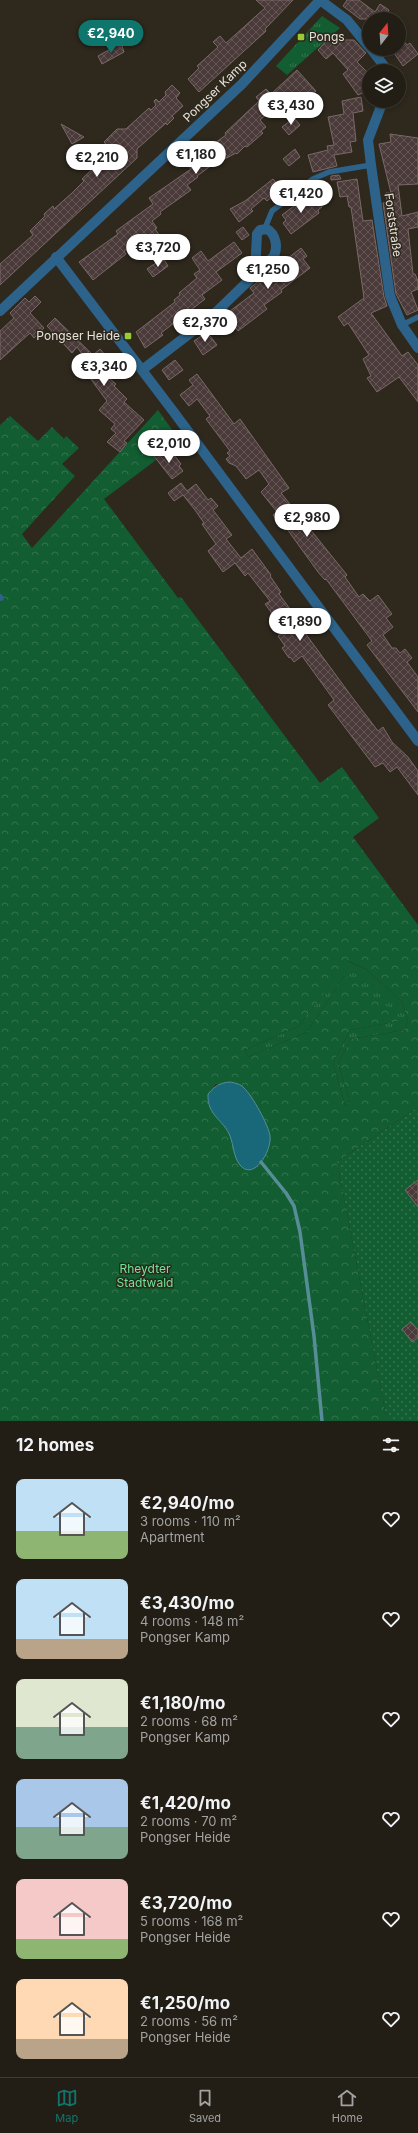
<!DOCTYPE html>
<meta charset="utf-8">
<style>
:root{--surface:#221e16;--page:#2e2b23;--text:#f1f3f6;--muted:#a2a2a1;--line:#3f3c35;--accent:#0f766e}
body{margin:0;font-family:Inter,sans-serif;background:var(--page);color:var(--text);height:100vh;display:flex;flex-direction:column;font-size:15px;white-space:nowrap}
*{box-sizing:border-box;margin:0}
p{font-size:13px;color:var(--muted)}
.icon{flex:none;width:22px;height:22px;fill:none;stroke:currentColor;stroke-width:2;stroke-linecap:round;stroke-linejoin:round}
.map{position:relative;height:1421px;overflow:hidden}
.side{display:flex;flex-direction:column;background:var(--surface);flex:1}
.side>*{flex:none}
.needle{width:26px;rotate:17deg}
.buttons{position:absolute;left:362px;top:12px;display:grid;gap:8px}
.buttons a{display:grid;place-items:center;width:44px;height:44px;border-radius:50%;background:var(--surface);box-shadow:0 2px 6px #0003,0 0 0 1px var(--line);font-size:20px}
.price{position:absolute;translate:-50% -34px;padding:0 9px;border-radius:14px;background:#fff;color:#222;font-size:13px;line-height:26px;filter:drop-shadow(0 1px 2px #0008)}
.price::after{content:'';position:absolute;left:50%;top:24px;width:12px;height:9px;margin-left:-6px;background:inherit;clip-path:polygon(0 0,100% 0,50% 100%)}
.price.selected{background:var(--accent);color:#fff}
ul{padding:0;list-style:none}
li{display:flex;align-items:center;gap:12px;height:100px;padding:0 16px}
li span{display:grid;place-items:center;flex:none;width:112px;height:80px;border-radius:8px;color:#555}
li>.icon{margin-inline-start:auto}
span .icon{width:48px;height:48px;fill:#fffc;stroke-width:1}
li b{font-size:17px}
h2{display:flex;justify-content:space-between;align-items:center;height:48px;padding:0 16px;font-size:17px}
.dock{display:flex;justify-content:space-around;align-items:center;height:56px;border-top:1px solid var(--line);background:var(--surface);font-size:11px;color:var(--muted)}
.dock a{display:grid;justify-items:center;gap:2px}
.dock .selected{color:var(--accent)}
.map>svg:first-child{display:block}
</style>
<div class="map">
<svg width="418" height="1421" viewBox="0 0 418 1421">
<defs>
<pattern id="grass-tufts" width="24" height="20" patternUnits="userSpaceOnUse"><rect width="24" height="20" fill="#125d31"/><path d="M3 7l-1-3M5 7V3M7 7l1-3M15 17l-1-3M17 17v-4M19 17l1-3" fill="none" stroke="#34744e"/></pattern>
<pattern id="forest-crowns" width="20" height="18" patternUnits="userSpaceOnUse"><rect width="20" height="18" fill="#125d31"/><path d="M2 6a3 3 0 1 1 6 0M12 15a3 3 0 1 1 6 0" fill="none" stroke="#34744e"/></pattern>
<pattern id="garden-dots" width="8" height="8" patternUnits="userSpaceOnUse"><rect width="8" height="8" fill="#125d31"/><path d="M2 2h.1M6 6h.1" fill="none" stroke="#34744e" stroke-width="1.8" stroke-linecap="round"/></pattern>
<pattern id="building-cross-hatch" width="8" height="8" patternUnits="userSpaceOnUse"><rect width="8" height="8" fill="#4a3a39"/><path d="M0 0l8 8M0 8l8-8" fill="none" stroke="#645655"/></pattern>
</defs>
<rect width="100%" height="100%" fill="#2e281d"/>
<g fill="url(#grass-tufts)">
<polygon points="322,16 340,28 287,75 276,66"/>
<polygon points="347,961 366,969 402,1002 408,1021 404,1030 351,1039 338,1063 350,1102 345,1105 333,1063 350,1030 399,1021 345,975 307,1032 248,1057 245,1050 299,1026"/>
</g>
<path fill="url(#forest-crowns)" fill-rule="evenodd" d="M158 410 180 441 164 451 161 448 152 455 156 460 104 499 178 598 181 597 320 783 342 767 379 818 353 837 418 925V1107L337 1162 387 1421H0V425L10 416 38 441 52 427 64 439 66 436 79 448 62 464 75 476 22 534 32 548ZM348 961 366 969 402 1002 408 1021 404 1030 351 1039 338 1063 350 1102 345 1105 333 1063 350 1030 400 1021 392 1010 345 975 307 1032 248 1057 245 1050 299 1026ZM216 1084C245 1104 289 1123 260 1163L240 1164C234 1155 234 1145 230 1135 221 1117 210 1119 208 1095Z"/>
<polygon fill="url(#garden-dots)" points="418,1107 418,1421 387,1421 337,1162"/>
<path fill="#19687a" stroke="#578d97" d="M230 1082C235 1083 241 1084 244 1088 252 1095 269 1126 270 1136 272 1150 254 1182 240 1165 233 1156 234 1146 230 1136 224 1120 207 1116 208 1094 215 1086 219 1083 230 1082Z"/>
<g fill="none" stroke-linecap="round" stroke-linejoin="round">
<polyline stroke="#578d97" stroke-width="3.5" points="261,1162 286,1193 294,1206 300,1232 314,1336 322,1421"/>
</g>
<g fill="url(#building-cross-hatch)" stroke="#7a6968">
<polygon points="256,0 293,0 265,29 266,31 199,92 188,79 199,68 197,66 218,47 213,42 220,36 226,43 265,8"/>
<polygon points="347,0 359,0 375,12 380,4 389,10 384,19 360,19 343,6"/>
<polygon points="399,35 407,45 410,43 418,54 403,66 394,53 400,50"/>
<polygon points="335,36 339,40 354,40 366,53 357,62 367,72 364,74 369,90 358,95 343,74 348,70 333,53 326,59 318,50 328,39"/>
<polygon points="121,43 124,52 102,64 98,56"/>
<polygon points="297,70 316,91 308,98 305,94 289,107 270,111 260,120 266,127 261,131 263,133 247,147 245,146 237,154 236,153 217,163 216,162 197,176 198,177 187,185 191,190 160,212 161,214 152,221 157,228 155,229 170,250 161,256 147,235 124,251 126,254 93,280 79,262 118,234 116,231 153,204 149,198 191,169 187,163 226,135 225,133 259,101 256,97 266,89 271,94"/>
<polygon points="172,85 180,93 176,98 183,106 172,116 174,118 167,125 166,123 137,149 137,158 0,285 0,264 33,235 30,231 45,216 44,214 53,206 54,209 72,193 84,181 82,179 111,151 104,142 117,129 126,129 149,108 151,110 156,105 154,101 156,99 159,102 166,95 165,92"/>
<polygon points="361,97 363,111 353,113 356,141 350,142 352,152 334,155 337,166 313,172 308,155 328,150 327,146 334,145 328,117 344,114 342,101"/>
<polygon points="294,118 300,125 289,135 282,127"/>
<polygon points="61,124 84,137 72,144"/>
<polygon points="390,134 418,138 418,184 398,185 402,216 418,212 418,227 408,229 413,274 415,274 418,281 418,289 411,292 418,310 407,315 396,294 383,203 387,202 386,193 391,193 379,144 391,142"/>
<polygon points="295,149 300,157 289,166 283,159"/>
<polygon points="339,175 341,179 331,180 331,176"/>
<polygon points="273,179 282,189 267,201 264,198 251,209 253,211 239,222 230,209 245,201"/>
<polygon points="357,179 363,221 372,220 384,297 387,306 371,313 402,356 408,352 418,365 418,402 399,377 377,392 367,378 371,376 363,359 369,355 348,323 344,326 338,317 364,298 351,207 349,207 347,196 340,197 337,182"/>
<polygon points="307,196 311,202 316,198 322,207 318,210 319,213 291,234 283,223 286,220 282,215"/>
<polygon points="243,227 249,235 242,240 236,232"/>
<polygon points="234,242 242,253 216,272 222,280 202,295 205,299 161,333 163,335 145,348 136,332 175,302 174,300 180,295 179,293 197,278 194,274 200,270 192,258 201,251 208,261"/>
<polygon points="301,248 307,256 303,259 310,268 281,290 282,292 264,305 267,309 238,331 226,314 254,293 250,288"/>
<polygon points="163,258 168,266 153,277 147,269"/>
<polygon points="35,296 41,302 30,313 44,328 34,338 30,333 0,360 0,331 14,318 10,313 25,298 29,302"/>
<polygon points="55,318 93,355 100,349 111,362 116,359 124,369 110,379 116,384 114,386 127,399 124,402 144,420 124,441 127,443 120,452 107,442 116,433 111,429 115,424 99,410 107,401 90,378 96,373 77,347 72,353 47,326"/>
<polygon points="207,332 217,345 203,355 194,341"/>
<polygon points="175,360 183,370 169,380 162,370"/>
<polygon points="197,374 234,424 240,419 252,436 289,488 281,493 347,575 345,577 359,597 363,594 370,601 378,595 392,614 386,618 393,627 383,635 392,648 396,648 400,653 405,649 412,658 407,662 418,677 418,712 367,645 372,641 326,579 325,580 318,572 287,529 285,530 273,515 277,512 261,492 269,484 259,470 246,479 236,466 229,463 226,459 230,456 227,453 230,451 206,419 210,416 197,399 189,406 180,395 193,385 189,380"/>
<polygon points="161,449 168,459 174,455 181,464 179,466 183,471 172,479 153,455"/>
<polygon points="181,483 187,491 196,484 208,500 211,498 218,506 213,510 232,535 226,539 241,558 252,549 271,575 270,576 281,592 279,594 296,617 294,618 352,697 378,731 383,727 392,742 408,757 418,771 418,795 397,767 390,772 383,763 375,767 328,705 334,700 302,656 294,662 290,657 289,658 282,648 285,646 278,636 285,631 265,604 270,601 248,573 245,576 235,563 223,572 208,551 216,544 202,524 204,523 195,510 183,495 174,501 168,493"/>
<polygon points="418,1180 418,1207 405,1190"/>
<polygon points="411,1322 418,1330 418,1337 412,1342 402,1329"/>
</g>
<g fill="none" stroke-linecap="round" stroke-linejoin="round">
<g stroke="#2d638a" stroke-width="5.5">
<polyline points="265,228 272,211 313,179 329,172 371,165"/>
<polyline points="402,325 418,317"/>
<polyline points="0,597 1,598"/>
</g>
<g stroke="#2d638a" stroke-width="10">
<polyline points="320,0 347,20 369,47"/>
<polyline points="371,49 388,71"/>
<polyline points="383,101 368,140 371,165 390,296 402,325 418,348"/>
<polyline points="56,257 173,411 418,741"/>
<polyline points="0,311 242,84 320,0"/>
<path d="M142 370 210 318 274 256C278 247 276 234 267 229L260 230 257 234 255 274"/>
</g>
</g>
<g fill="#99cb36" stroke="#2e281d" stroke-width="1.5">
<rect x="297" y="33" width="8" height="8" rx="2"/>
<rect x="124" y="332" width="8" height="8" rx="2"/>
</g>
<g text-anchor="middle" stroke-width="3" stroke-linejoin="round" paint-order="stroke">
<g font-size="12" fill="#e7e3dc" stroke="#2e281d" text-anchor="start">
<text x="309" y="41">Pongs</text>
<text x="120" y="340" text-anchor="end">Pongser Heide</text>
</g>
<g font-size="12" fill="#e7e3dc" stroke="#2e281d">
<text transform="translate(215 91) rotate(-44)" y="4">Pongser Kamp</text>
<text transform="translate(393 225) rotate(82)" y="4">Forststraße</text>
</g>
<g font-size="12" fill="#6be695" stroke="#2e281d">
<text x="145" y="1273">Rheydter<tspan x="145" dy="14">Stadtwald</tspan></text>
</g>
</g>
</svg>
<div class="buttons">
<a><svg class="needle" viewBox="-14 -14 28 28"><path d="M0-13l5 13h-10z" fill="#e53935"/><path d="M0 13l5-13h-10z" fill="#a2a2a1"/></svg></a>
<a><svg class="icon" aria-label="layers" viewBox="0 0 24 24"><path d="M12 4l9 5-9 5-9-5zM3 14l9 5 9-5"/></svg></a>
</div>
<b class="price selected" style="left:111px;top:54px">€2,940</b>
<b class="price" style="left:291px;top:126px">€3,430</b>
<b class="price" style="left:196px;top:175px">€1,180</b>
<b class="price" style="left:97px;top:178px">€2,210</b>
<b class="price" style="left:301px;top:214px">€1,420</b>
<b class="price" style="left:158px;top:268px">€3,720</b>
<b class="price" style="left:268px;top:290px">€1,250</b>
<b class="price" style="left:205px;top:343px">€2,370</b>
<b class="price" style="left:104px;top:387px">€3,340</b>
<b class="price" style="left:169px;top:464px">€2,010</b>
<b class="price" style="left:307px;top:538px">€2,980</b>
<b class="price" style="left:300px;top:642px">€1,890</b>
</div>
<section class="side">
<h2>12 homes<svg class="icon" aria-label="filters" viewBox="0 0 24 24"><path d="M4 7h16M4 17h16"/><circle cx="9" cy="7" r="2"/><circle cx="15" cy="17" r="2"/></svg></h2>
<ul>
<li><span style="background:linear-gradient(#bfe0f5 65%,#8fb573 0)"><svg class="icon" aria-label="home" viewBox="0 0 24 24"><path d="M3 11l9-7 9 7M6 9v11h12V9"/></svg></span><div><b>€2,940/mo</b><p>3 rooms · 110 m²</p><p>Apartment</p></div><svg class="icon" aria-label="heart" viewBox="0 0 24 24"><path d="M12 20l-8-8c-3-5 5-10 8-4 3-6 11-1 8 4z"/></svg></li>
<li><span style="background:linear-gradient(#bfe0f5 75%,#b9a48a 0)"><svg class="icon" aria-label="home" viewBox="0 0 24 24"><path d="M3 11l9-7 9 7M6 9v11h12V9"/></svg></span><div><b>€3,430/mo</b><p>4 rooms · 148 m²</p><p>Pongser Kamp</p></div><svg class="icon" aria-label="heart" viewBox="0 0 24 24"><path d="M12 20l-8-8c-3-5 5-10 8-4 3-6 11-1 8 4z"/></svg></li>
<li><span style="background:linear-gradient(#dfe7d0 60%,#7fa58c 0)"><svg class="icon" aria-label="home" viewBox="0 0 24 24"><path d="M3 11l9-7 9 7M6 9v11h12V9"/></svg></span><div><b>€1,180/mo</b><p>2 rooms · 68 m²</p><p>Pongser Kamp</p></div><svg class="icon" aria-label="heart" viewBox="0 0 24 24"><path d="M12 20l-8-8c-3-5 5-10 8-4 3-6 11-1 8 4z"/></svg></li>
<li><span style="background:linear-gradient(#a9c7e8 60%,#7fa58c 0)"><svg class="icon" aria-label="home" viewBox="0 0 24 24"><path d="M3 11l9-7 9 7M6 9v11h12V9"/></svg></span><div><b>€1,420/mo</b><p>2 rooms · 70 m²</p><p>Pongser Heide</p></div><svg class="icon" aria-label="heart" viewBox="0 0 24 24"><path d="M12 20l-8-8c-3-5 5-10 8-4 3-6 11-1 8 4z"/></svg></li>
<li><span style="background:linear-gradient(#f6c9c9 75%,#8fb573 0)"><svg class="icon" aria-label="home" viewBox="0 0 24 24"><path d="M3 11l9-7 9 7M6 9v11h12V9"/></svg></span><div><b>€3,720/mo</b><p>5 rooms · 168 m²</p><p>Pongser Heide</p></div><svg class="icon" aria-label="heart" viewBox="0 0 24 24"><path d="M12 20l-8-8c-3-5 5-10 8-4 3-6 11-1 8 4z"/></svg></li>
<li><span style="background:linear-gradient(#ffd9b3 75%,#b9a48a 0)"><svg class="icon" aria-label="home" viewBox="0 0 24 24"><path d="M3 11l9-7 9 7M6 9v11h12V9"/></svg></span><div><b>€1,250/mo</b><p>2 rooms · 56 m²</p><p>Pongser Heide</p></div><svg class="icon" aria-label="heart" viewBox="0 0 24 24"><path d="M12 20l-8-8c-3-5 5-10 8-4 3-6 11-1 8 4z"/></svg></li>
</ul>
</section>
<nav class="dock">
<a class="selected"><svg class="icon" aria-label="map" viewBox="0 0 24 24"><path d="M3 6l6-2 6 2 6-2v14l-6 2-6-2-6 2zM9 4v14M15 6v14"/></svg>Map</a>
<a><svg class="icon" aria-label="saved" viewBox="0 0 24 24"><path d="M7 4h10v16l-5-4-5 4z"/></svg>Saved</a>
<a><svg class="icon" aria-label="home" viewBox="0 0 24 24"><path d="M3 11l9-7 9 7M6 9v11h12V9"/></svg>Home</a>
</nav>
